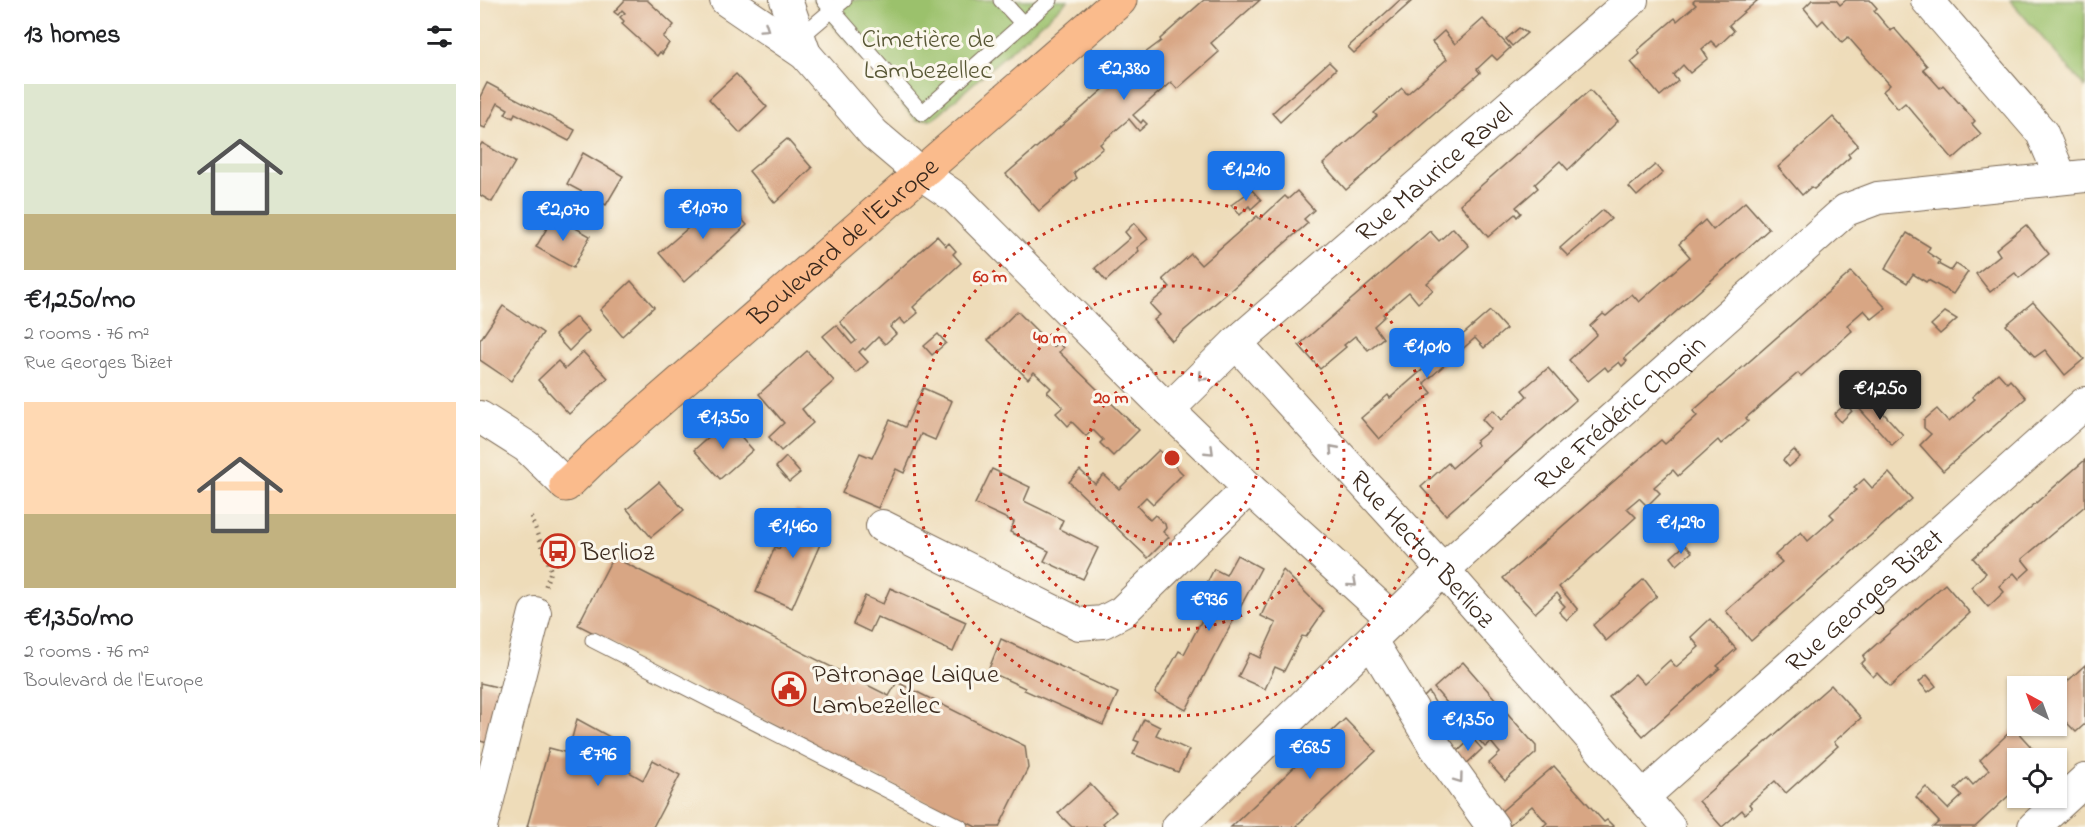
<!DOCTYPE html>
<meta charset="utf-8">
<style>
:root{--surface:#fff;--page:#f2f2f2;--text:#202124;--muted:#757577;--accent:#1a73e8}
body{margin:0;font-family:"Indie Flower",sans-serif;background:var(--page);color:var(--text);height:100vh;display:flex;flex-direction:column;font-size:22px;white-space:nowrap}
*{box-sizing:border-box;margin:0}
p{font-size:20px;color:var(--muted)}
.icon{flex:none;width:33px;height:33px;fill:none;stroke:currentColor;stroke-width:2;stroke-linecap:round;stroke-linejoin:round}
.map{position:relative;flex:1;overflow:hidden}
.panel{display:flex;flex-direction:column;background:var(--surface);width:480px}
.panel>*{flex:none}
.needle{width:39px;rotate:319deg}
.tools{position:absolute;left:1527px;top:676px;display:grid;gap:12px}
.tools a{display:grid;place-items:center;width:60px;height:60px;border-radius:0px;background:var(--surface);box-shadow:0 2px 4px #0004;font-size:30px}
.price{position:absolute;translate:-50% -51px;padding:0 14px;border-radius:6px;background:var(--accent);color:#fff;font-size:20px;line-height:39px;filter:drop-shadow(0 2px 3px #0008)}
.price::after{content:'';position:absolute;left:50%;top:36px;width:18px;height:14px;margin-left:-9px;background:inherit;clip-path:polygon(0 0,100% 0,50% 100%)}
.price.active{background:#222;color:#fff}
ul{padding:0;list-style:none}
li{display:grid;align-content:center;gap:12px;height:318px;padding:0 24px}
li span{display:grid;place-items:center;height:186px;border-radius:0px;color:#555}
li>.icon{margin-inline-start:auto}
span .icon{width:108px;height:108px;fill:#fffc;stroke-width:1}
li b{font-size:26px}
h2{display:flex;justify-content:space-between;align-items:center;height:72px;padding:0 24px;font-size:26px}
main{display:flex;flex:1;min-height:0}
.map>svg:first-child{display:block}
</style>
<main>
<section class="panel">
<h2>13 homes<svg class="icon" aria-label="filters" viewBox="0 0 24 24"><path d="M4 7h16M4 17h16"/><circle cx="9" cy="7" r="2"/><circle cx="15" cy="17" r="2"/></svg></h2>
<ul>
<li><span style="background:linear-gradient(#dfe7d0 70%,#c2b280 0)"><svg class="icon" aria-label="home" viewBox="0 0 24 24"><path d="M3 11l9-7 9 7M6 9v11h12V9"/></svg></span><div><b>€1,250/mo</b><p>2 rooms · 76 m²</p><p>Rue Georges Bizet</p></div></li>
<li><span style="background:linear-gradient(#ffd9b3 60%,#c2b280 0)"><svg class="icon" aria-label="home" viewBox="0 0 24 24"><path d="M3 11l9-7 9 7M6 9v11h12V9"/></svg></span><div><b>€1,350/mo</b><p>2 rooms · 76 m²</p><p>Boulevard de l'Europe</p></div></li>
</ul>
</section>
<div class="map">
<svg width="1605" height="827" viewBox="0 0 1605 827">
<rect width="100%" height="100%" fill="#fbf7ec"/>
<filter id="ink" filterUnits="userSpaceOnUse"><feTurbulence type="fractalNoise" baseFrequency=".0167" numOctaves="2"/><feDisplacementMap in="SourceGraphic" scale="12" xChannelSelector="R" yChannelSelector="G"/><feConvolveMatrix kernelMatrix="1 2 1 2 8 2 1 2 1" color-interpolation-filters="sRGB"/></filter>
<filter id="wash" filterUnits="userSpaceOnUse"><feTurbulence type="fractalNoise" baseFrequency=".008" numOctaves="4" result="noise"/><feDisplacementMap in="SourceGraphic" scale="24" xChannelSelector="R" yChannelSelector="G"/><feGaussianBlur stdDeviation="1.35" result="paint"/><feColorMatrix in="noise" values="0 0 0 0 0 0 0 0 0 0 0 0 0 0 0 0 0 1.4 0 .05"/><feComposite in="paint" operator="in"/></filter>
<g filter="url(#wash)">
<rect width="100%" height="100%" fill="#eedcb9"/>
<g fill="#9bc16c" stroke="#6b7645" stroke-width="1.5">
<polygon points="334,0 588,0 453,119 436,120 351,23"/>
<polygon points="1530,0 1605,0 1605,87"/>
</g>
<g id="blocks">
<g fill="#d8a684">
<polygon points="145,0 167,0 194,25 183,37 189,43 182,54 180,52 177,56 142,24 144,21 140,17 145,13 142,10 138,15 134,12"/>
<polygon points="724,0 780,0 731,43 739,52 697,89 691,82 653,115 661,123 663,120 667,124 659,131 649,119 620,144 623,148 594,173 597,178 559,211 526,174 649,67 662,81 665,78 677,67 665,53 681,41 680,39"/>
<polygon points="920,0 933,0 874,53 868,47"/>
<polygon points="1215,0 1278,0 1249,25 1254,31 1237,47 1231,41 1222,49 1228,58 1210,73 1203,65 1193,75 1198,81 1180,96 1151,62 1160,54 1158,50 1195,18 1197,21 1216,5 1213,2"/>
<polygon points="1332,0 1356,0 1360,5 1366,0 1390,0 1397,8 1394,11 1411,31 1414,28 1447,66 1443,69 1452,79 1460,88 1463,85 1495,121 1492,124 1501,134 1473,159 1425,103 1418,109 1403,91 1410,85 1368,37 1362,42 1343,20 1338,25 1324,8"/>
<polygon points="1003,19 1030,48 1017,60 1012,55 997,69 1000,73 866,190 843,164 897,116 894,113 922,88 927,94 967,59 952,42 964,31 975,44"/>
<polygon points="1039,28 1047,33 1032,46 1026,39"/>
<polygon points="849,62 856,69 800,122 792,113"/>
<polygon points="256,74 287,107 260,133 229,99"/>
<polygon points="7,83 95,130 89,141 35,113 33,118 25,114 28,109 18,103 5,128 0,126 0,97"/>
<polygon points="1110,90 1138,121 1088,170 1080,161 1055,184 1058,188 1036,207 1041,213 1037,217 1035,214 1008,237 980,204"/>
<polygon points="1353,117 1378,145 1368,154 1370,157 1334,189 1331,187 1322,195 1298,167"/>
<polygon points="307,139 332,168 295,203 269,171"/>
<polygon points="2,143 35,162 12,202 0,195 0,146"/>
<polygon points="103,153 143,176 126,205 87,184"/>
<polygon points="1175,165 1183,173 1157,196 1149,187"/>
<polygon points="772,190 781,200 771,209 769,206 760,215 751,205"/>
<polygon points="817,191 834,210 824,219 828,223 692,341 674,320 680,315 670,304 690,287 683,279 711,254 721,265 777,216 780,219 805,196 808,199"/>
<polygon points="243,198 267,225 204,282 179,253"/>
<polygon points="1265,202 1289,229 1154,349 1144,358 1147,361 1142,366 1139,362 1128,371 1125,367 1108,381 1089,360 1117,334 1110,326 1123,314 1126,316 1152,294 1159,302 1210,257 1199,244 1225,220 1233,230"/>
<polygon points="1123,210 1131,219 1088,256 1080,248"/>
<polygon points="74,216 110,236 93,268 56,247"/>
<polygon points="654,223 668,239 657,248 659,251 626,281 615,268 650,238 645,232"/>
<polygon points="1546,225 1569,254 1539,278 1535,273 1510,292 1496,274 1520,255 1516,249"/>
<polygon points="973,228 989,246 947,283 953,290 938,303 929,292 903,314 905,316 894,326 903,338 888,350 875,336 864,345 866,347 840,369 819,345 950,231 959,241"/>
<polygon points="1427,233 1450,247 1447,252 1460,261 1458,264 1471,271 1476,264 1488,272 1473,294 1448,280 1446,282 1433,274 1427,283 1405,269"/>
<polygon points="457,236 466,246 469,243 476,251 473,254 481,263 433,307 438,313 425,324 420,318 410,327 416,334 405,344 398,337 385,350 383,348 379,352 388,362 376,373 343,336 356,325 372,344 376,341 360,322"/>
<polygon points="1371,272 1406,308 1392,319 1384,310 1367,325 1372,331 1321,376 1318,373 1266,418 1268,421 1241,444 1238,440 1198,476 1193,470 1174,487 1180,493 1167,506 1159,498 1147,508 1156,517 1079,587 1098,610 1087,620 1079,612 1085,606 1079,600 1081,598 1077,593 1055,613 1023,578 1181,440 1185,444 1217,416 1213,411"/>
<polygon points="151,281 174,307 142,336 120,310"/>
<polygon points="1553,302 1604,359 1585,375 1565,350 1555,357 1526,325"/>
<polygon points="23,306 63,333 31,381 0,360 0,340"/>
<polygon points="537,311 573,347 578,342 583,348 579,352 659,430 633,456 620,443 623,440 613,430 606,436 592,422 588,426 576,413 583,407 567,392 571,388 554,372 548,379 508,340"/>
<polygon points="1010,311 1026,329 1004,348 995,338 944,383 952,393 899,439 881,418 908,395 910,398"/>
<polygon points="1465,312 1477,319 1460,334 1451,325"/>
<polygon points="96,317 109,331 89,351 75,335"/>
<polygon points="458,334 466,343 452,355 444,346"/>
<polygon points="327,351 354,381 322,409 333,423 301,451 289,437 304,423 279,394"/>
<polygon points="103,352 128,378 89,414 58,380 78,361 85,369"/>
<polygon points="1068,368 1096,400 966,515 941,487 968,463 972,468 998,445 995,442 1011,429 1002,419 1013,410 1021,420 1047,396 1042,390"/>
<polygon points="1518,373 1527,383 1530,380 1546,398 1463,471 1440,445 1451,434 1444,428 1444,420 1457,409 1469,422 1495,399 1492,397"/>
<polygon points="443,388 472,401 455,440 441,434 424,473 416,469 398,508 362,493 380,453 392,458 410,420 425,427"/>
<polygon points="1389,397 1423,435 1412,445 1377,406"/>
<polygon points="1366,404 1372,411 1361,422 1354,414"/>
<polygon points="247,421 273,450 240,479 214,450"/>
<polygon points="679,450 703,474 673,504 666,497 657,506 670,520 675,515 685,524 686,528 683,532 689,537 668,558 589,482 600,470 615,484 624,475 639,489"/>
<polygon points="1314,450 1320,457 1309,467 1303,460"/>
<polygon points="306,457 320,473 309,482 296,467"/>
<polygon points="1605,460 1605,506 1542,559 1550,569 1539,579 1534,573 1519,586 1524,592 1508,607 1491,587 1506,573 1493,558"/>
<polygon points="512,469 550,487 544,501 583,520 579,529 618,548 603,579 564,561 569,551 530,532 534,522 495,504"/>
<polygon points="1409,473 1432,499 1271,641 1246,611 1302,562 1295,555 1321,532 1328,541 1354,518 1350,514 1376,490 1374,488 1384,479 1392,488"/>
<polygon points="179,482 204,510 171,537 147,509"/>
<polygon points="316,509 349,524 312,608 276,592 295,547 299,549"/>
<polygon points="1205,545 1212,552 1197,565 1191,557"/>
<polygon points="757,555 781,568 706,710 675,693 699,651 704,654 734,597 723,591 734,569 746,575"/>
<polygon points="133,557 409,696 417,682 545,746 548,768 519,827 496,827 98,625"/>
<polygon points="803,570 844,611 826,637 822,636 804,671 795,667 785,689 758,677 770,653 780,658 796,623 781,616"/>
<polygon points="1164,579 1177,596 1126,641 1113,625"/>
<polygon points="1465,584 1490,613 1410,687 1397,673 1393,677 1381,664 1385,660 1383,656"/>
<polygon points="410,588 486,622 473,652 397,617 390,632 373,624 385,596 403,604"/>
<polygon points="1230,619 1256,649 1237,666 1240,668 1163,736 1129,697 1155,674 1164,684 1190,660 1196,667 1219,647 1211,637"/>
<polygon points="521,639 638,693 623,725 544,690 545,688 508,671"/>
<polygon points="983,662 1056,746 1056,753 1025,781 1009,763 1020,753 1011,742 1005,747 954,688"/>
<polygon points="1605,665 1605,724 1596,732 1576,712 1576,692"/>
<polygon points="1447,675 1456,686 1448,692 1439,682"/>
<polygon points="0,683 26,689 11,744 0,741"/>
<polygon points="1351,685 1381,718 1354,742 1358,746 1306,793 1295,781 1269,804 1272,808 1265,814 1262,810 1242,827 1219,801"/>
<polygon points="949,692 969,727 962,734 942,699"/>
<polygon points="97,719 141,743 135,764 163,780 173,760 200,775 173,827 47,827 69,748 88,753"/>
<polygon points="664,719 680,727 676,735 709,750 698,772 653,754 659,742 654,740"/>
<polygon points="865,719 896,751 817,825 819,827 751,827"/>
<polygon points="1534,728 1562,759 1538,759 1538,787 1495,827 1453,827 1459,822 1436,797 1446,787 1468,809 1482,796 1475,789 1487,778 1493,785 1509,770 1500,760"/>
<polygon points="992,738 1002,749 983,767 975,754"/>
<polygon points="1074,766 1124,822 1127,820 1134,827 1062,827 1067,823 1052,806 1028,826 1018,814"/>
<polygon points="610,784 636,812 623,823 626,827 592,827 578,813"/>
</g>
</g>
</g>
<g filter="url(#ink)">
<use href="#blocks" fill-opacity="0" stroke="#7a6854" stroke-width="1.5"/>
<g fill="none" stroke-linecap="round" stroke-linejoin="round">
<g stroke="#7a6854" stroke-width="17">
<g id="service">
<polyline points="364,0 352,10 442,113 570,0"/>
<polyline points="521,0 543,24"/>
<polyline points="318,39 352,10 344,0"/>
<polyline points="113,640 480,827"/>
</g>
</g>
<g stroke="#7a6854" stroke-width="34">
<g id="minor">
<polyline points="246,0 325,54 394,134 440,173 475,197 688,410 769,488 913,619"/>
<polyline points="306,0 325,54"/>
<polyline points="1447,0 1562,133 1581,178"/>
<path id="s1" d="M756 343 974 582 1189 827"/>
<path id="s2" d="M688 410 756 343 1152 0"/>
<polyline points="0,417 47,447 86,485"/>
<polyline points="402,526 599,624 623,622 642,612 769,488"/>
<polyline points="891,641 954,745 1013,827"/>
<path id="s3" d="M1163 797 1605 403"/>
<polyline points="1,827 55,613"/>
<path id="s4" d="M698 827 963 570 1366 210 1398 198 1605 176"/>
<polyline points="1554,827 1605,780"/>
</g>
</g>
<g stroke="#7a6854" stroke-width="35">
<g id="primary">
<path id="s5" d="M86 485 118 454 640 0"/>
</g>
</g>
<polyline stroke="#7a6854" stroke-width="4" stroke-dasharray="1.5 4.5" stroke-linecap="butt" points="51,517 71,570 65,587"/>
<use href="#service" stroke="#fff" stroke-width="15"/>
<use href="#minor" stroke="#fff" stroke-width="32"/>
<use href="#primary" stroke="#fabb8c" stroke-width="33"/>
</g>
<defs><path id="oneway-chevron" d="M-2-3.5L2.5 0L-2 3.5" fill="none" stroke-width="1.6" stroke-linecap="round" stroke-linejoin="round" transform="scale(1.5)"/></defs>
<g stroke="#a79f9a">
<use href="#oneway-chevron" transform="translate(285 28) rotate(34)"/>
<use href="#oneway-chevron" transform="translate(722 377) rotate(136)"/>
<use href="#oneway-chevron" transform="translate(853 449) rotate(-132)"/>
<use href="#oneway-chevron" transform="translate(730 451) rotate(44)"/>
<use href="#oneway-chevron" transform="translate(873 583) rotate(42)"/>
<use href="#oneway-chevron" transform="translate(979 779) rotate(54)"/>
</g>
</g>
<g fill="none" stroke="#c8321e" stroke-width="3" stroke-dasharray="3 6">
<circle cx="692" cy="458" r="86"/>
<circle cx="692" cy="458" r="172"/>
<circle cx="692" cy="458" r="258"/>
</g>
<defs>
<g id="bus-ring" transform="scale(1.725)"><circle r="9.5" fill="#fbf7ec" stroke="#c8321e" stroke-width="1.5"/><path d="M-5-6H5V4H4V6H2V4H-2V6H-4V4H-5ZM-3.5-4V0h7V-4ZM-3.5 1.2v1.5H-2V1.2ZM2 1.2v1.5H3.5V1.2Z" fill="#c8321e"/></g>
<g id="civic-ring" transform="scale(1.725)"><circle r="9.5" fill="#fbf7ec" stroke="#c8321e" stroke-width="1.5"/><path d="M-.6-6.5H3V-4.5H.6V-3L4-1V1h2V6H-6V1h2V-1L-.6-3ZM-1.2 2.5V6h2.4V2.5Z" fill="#c8321e"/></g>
</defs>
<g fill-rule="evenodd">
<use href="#bus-ring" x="78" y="551"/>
<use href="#civic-ring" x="309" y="689"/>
</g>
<g text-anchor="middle" stroke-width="6" stroke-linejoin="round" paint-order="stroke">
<g font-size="27" fill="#585735" stroke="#fbf7ec">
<text x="448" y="47">Cimetière de<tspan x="448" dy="31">Lambezellec</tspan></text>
</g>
<g font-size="27" fill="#3b2a1e" stroke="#fbf7ec">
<text dy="9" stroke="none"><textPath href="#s2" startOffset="357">Rue Maurice Ravel</textPath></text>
<text dy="9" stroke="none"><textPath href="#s5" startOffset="369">Boulevard de l'Europe</textPath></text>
<text dy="9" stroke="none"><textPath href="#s4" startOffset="606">Rue Frédéric Chopin</textPath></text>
<text dy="9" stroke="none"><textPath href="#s1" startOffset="278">Rue Hector Berlioz</textPath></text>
<text dy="9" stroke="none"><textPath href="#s3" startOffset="296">Rue Georges Bizet</textPath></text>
</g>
<g font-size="27" fill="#3b2a1e" stroke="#fbf7ec" text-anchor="start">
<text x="101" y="560">Berlioz</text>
<text x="332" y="682">Patronage Laique<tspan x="332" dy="31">Lambezellec</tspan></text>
</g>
</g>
<circle cx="692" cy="458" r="9" fill="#c8321e" stroke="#fbf7ec" stroke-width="3"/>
<g font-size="18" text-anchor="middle" font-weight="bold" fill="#c8321e" stroke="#fbf7ec" stroke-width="6" stroke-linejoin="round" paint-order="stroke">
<text x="510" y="282">60 m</text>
<text x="570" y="343">40 m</text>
<text x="631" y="403">20 m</text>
</g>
</svg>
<div class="tools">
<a><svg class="needle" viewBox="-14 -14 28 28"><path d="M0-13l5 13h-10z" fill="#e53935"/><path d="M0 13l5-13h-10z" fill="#757577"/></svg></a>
<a><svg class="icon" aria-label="locate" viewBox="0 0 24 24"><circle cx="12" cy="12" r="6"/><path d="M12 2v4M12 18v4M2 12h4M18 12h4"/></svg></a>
</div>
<b class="price" style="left:644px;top:101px">€2,380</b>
<b class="price" style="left:766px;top:202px">€1,210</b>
<b class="price" style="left:223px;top:240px">€1,070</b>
<b class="price" style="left:83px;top:242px">€2,070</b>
<b class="price" style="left:947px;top:379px">€1,010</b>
<b class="price active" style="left:1400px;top:421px">€1,250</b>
<b class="price" style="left:243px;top:450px">€1,350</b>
<b class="price" style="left:1201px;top:555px">€1,290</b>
<b class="price" style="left:313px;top:559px">€1,460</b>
<b class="price" style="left:729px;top:632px">€936</b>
<b class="price" style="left:988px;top:752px">€1,350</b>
<b class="price" style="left:830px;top:780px">€685</b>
<b class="price" style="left:118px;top:787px">€796</b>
</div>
</main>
